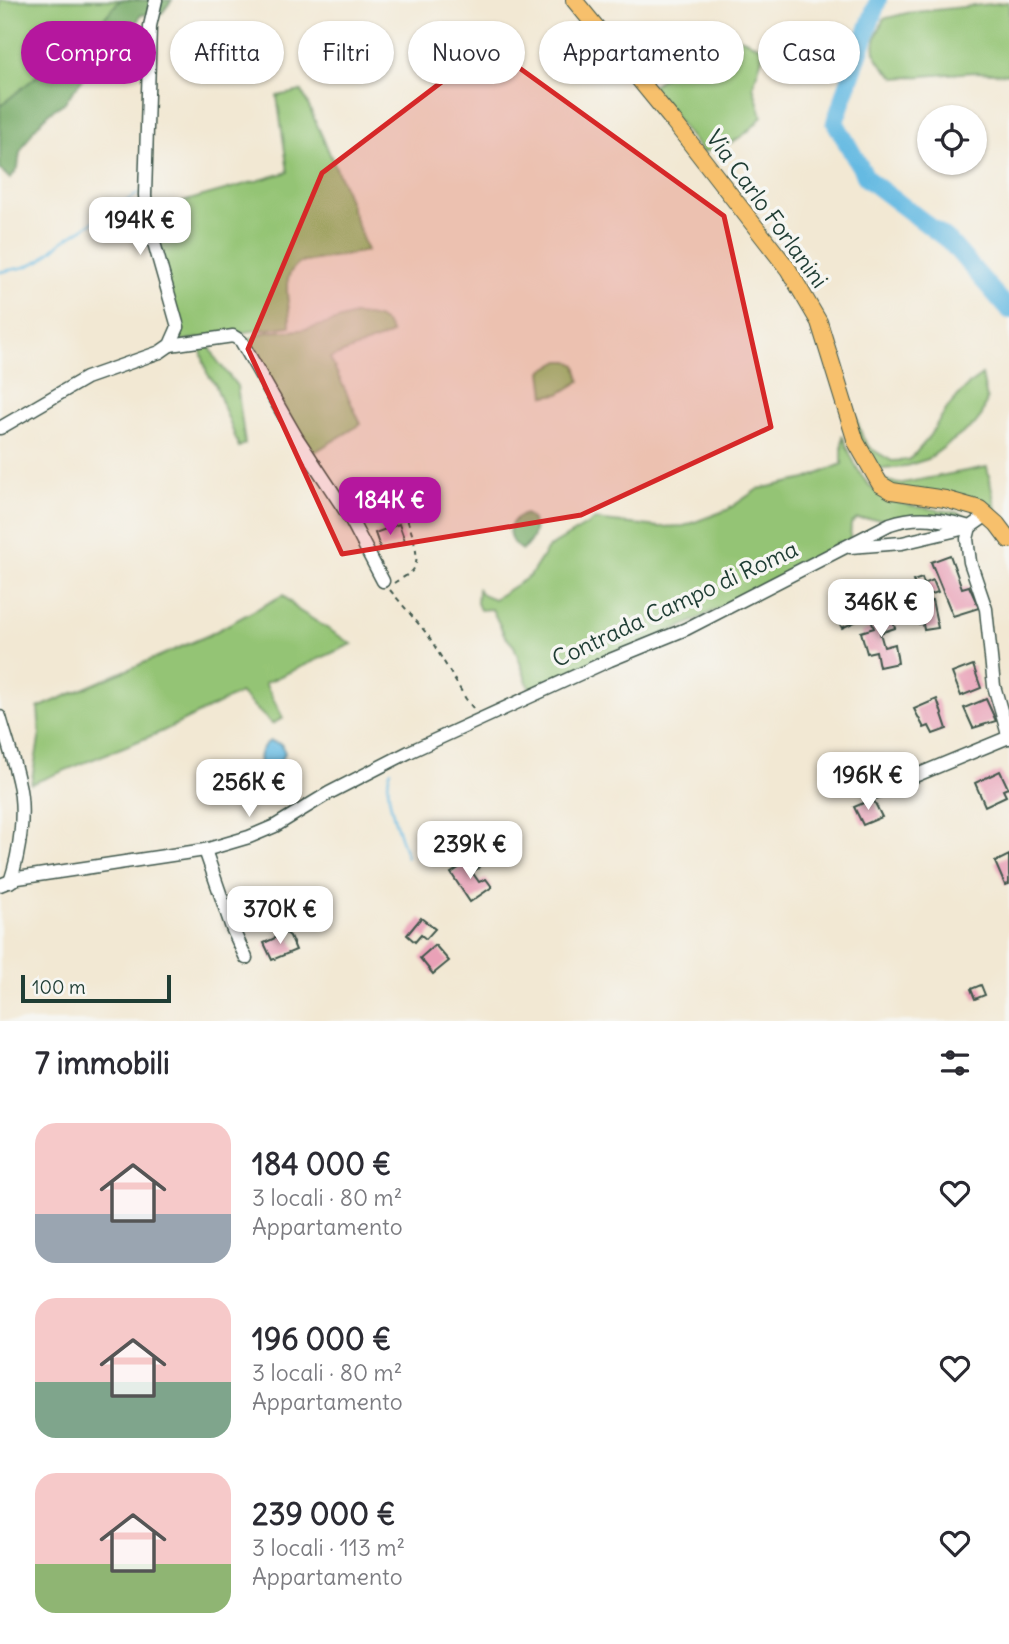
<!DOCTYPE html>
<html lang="it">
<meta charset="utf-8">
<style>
:root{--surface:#fff;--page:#f7f7f7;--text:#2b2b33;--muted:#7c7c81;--accent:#b5179e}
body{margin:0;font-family:Delius,sans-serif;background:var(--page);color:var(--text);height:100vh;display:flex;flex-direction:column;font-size:26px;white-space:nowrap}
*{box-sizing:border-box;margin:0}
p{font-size:23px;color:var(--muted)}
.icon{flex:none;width:38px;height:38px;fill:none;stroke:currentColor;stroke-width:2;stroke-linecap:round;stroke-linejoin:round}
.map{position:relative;height:1021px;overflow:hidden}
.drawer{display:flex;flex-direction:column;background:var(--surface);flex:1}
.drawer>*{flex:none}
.hud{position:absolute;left:21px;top:21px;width:968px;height:63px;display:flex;gap:14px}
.tools{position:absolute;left:917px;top:105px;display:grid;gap:14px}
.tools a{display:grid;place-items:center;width:70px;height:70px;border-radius:50%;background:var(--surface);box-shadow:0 2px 5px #0004;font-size:35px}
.scale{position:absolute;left:21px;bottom:18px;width:150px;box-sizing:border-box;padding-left:7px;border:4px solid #1f3d34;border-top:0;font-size:19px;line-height:24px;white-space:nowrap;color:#1f3d34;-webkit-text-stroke:5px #f6f6f2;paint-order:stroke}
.price{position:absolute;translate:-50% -60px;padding:0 16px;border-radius:14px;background:#fff;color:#222;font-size:23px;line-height:46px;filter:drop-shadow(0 2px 4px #0008)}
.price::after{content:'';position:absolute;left:50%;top:42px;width:21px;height:16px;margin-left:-10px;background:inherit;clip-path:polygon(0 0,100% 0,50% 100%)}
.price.selected{background:var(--accent);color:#fff}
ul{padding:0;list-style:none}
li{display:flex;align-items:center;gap:21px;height:175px;padding:0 35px}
li span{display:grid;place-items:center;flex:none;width:196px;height:140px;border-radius:21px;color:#555}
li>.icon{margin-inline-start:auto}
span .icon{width:84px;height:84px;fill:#fffc;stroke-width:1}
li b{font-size:30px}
h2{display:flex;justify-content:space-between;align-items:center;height:84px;padding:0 35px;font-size:30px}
.pill{padding:0 24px;border-radius:32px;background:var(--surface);box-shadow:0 2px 5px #0004;font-size:24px;line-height:63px}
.pill.selected{background:var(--accent);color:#fff}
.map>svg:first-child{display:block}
</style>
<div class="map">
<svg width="1009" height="1021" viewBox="0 0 1009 1021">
<rect width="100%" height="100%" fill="#f6f6f2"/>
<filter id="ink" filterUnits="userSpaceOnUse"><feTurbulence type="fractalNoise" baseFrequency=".0143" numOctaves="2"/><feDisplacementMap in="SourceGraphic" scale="14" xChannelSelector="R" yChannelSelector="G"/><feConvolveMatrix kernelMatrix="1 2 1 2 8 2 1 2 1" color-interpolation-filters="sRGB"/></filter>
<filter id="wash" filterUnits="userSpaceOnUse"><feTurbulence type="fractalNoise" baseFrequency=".00686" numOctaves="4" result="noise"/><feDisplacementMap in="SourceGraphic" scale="28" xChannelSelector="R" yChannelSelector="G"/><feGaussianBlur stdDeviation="1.57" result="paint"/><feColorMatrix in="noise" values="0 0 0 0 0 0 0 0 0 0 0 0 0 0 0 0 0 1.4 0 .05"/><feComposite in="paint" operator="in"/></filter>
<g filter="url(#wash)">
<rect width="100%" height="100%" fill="#f2e8d3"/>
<g fill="#94c474" stroke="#5a8054" stroke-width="2">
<polygon points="0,0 120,0 94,30 0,106"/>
<path d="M1009 2V74L975 72 896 78C885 69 871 57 875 41 876 33 882 27 883 19L907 13Z"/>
<path d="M733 38 743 39 760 47 762 57 753 86 762 116C749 135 725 149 702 152L651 86 697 55 707 54 716 39Z"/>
<path d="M302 91 341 179 367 251 299 263C278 278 291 304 290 326L179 341 150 211 288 172 277 96Z"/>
<path d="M354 315C371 316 385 316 392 334L330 358 361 424 311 454 246 341C270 327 275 333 300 330 319 328 336 320 354 315Z"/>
<polygon points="208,343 216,359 237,386 245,444 239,447 215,384 207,373 201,351 196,347"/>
<polygon points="560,361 569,361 576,365 580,381 559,394 545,396 542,371"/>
<path d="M841 373 863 438 870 448 892 461 908 460 913 456 926 441 948 407 968 385 982 375 987 399 982 415 975 424 928 459 903 467 874 470 885 480 898 484 987 467 997 514 992 516C971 501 950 499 926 495 911 493 890 491 880 480 861 460 848 400 841 373Z"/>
<path d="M842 435C849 451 856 470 868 484 888 508 931 508 960 513L966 516V519H857L851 524 850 540 839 547 838 542 829 551 690 623 531 693 514 646 505 636 492 609 480 610 477 603 478 589 482 594 494 599 530 576 548 548 595 520 659 527 684 526 727 510 758 489 806 479 842 464Z"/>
<polygon points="283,595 298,610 352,644 265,683 283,718 272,724 240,693 161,732 31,784 40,734 38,708 209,635"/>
</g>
<g fill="#7a6" stroke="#4b744d" stroke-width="2">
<polygon points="120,0 172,0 162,13 141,15 127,40 105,50 89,63 82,80 64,103 50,112 34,129 20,152 18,168 10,179 0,169 0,106 94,30"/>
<path d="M525 514C541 522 534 541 522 550 505 541 505 521 525 514Z"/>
</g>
<path fill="#65bae2" stroke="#427c8b" stroke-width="2" d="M270 741 281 744 285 753 278 764 265 768 261 766C257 757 261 746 270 741Z"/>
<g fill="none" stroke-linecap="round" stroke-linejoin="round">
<g stroke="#65bae2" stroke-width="2.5">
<polyline points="0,272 25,267 41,260 63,241 139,193"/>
<path d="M391 770C381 789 400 836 407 857"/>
</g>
<polyline stroke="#65bae2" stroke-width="18" points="878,0 835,122 867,179 949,241 1009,310"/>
</g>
<g id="blocks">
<g fill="#e9a1b7">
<polygon points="399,524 405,541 381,550 375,533"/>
<polygon points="950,555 962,588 969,586 979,608 953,616 931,562"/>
<polygon points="922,578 924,584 933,580 938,592 921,598 913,581"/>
<polygon points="932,600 938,628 924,630 923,624 918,624 917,616 913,616 910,606"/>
<polygon points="889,609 895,628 880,633 884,647 895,644 898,663 879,667 876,651 867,653 861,632 874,628 869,615"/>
<polygon points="852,611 857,621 842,628 837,619"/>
<polygon points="973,665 981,688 961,696 952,673"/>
<polygon points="937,699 947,729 933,734 929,726 924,728 914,709"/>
<polygon points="986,699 996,721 973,728 964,708"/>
<polygon points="1000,771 1008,788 1003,790 1006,796 985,806 975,783"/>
<polygon points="873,799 882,817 863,825 854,807"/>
<polygon points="1009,855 1009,884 1005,885 995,862"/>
<polygon points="473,859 479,868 472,872 479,882 486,879 492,887 470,902 451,873"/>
<polygon points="421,918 435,929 426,939 421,935 415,942 407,935"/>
<polygon points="286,933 290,936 296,950 272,960 264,943"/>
<polygon points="435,945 449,961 433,974 420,958"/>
<polygon points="981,985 985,995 975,999 971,989"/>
</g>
</g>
</g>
<g filter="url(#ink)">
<use href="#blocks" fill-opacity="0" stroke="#3f574c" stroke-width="2"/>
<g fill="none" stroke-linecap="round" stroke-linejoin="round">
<g stroke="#3f574c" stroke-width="15">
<g id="minor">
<polyline points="170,345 233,336 241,341 297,438 350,518 383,581"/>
<polyline points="0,428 86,378 160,352 170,345 178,327 147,218 145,195 150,26 156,0"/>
<polyline points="970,527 967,539 970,562 986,609 994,686 1009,738"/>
<polyline points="850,547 902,543 970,527"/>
<path d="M0 717C6 738 13 758 18 780 26 811 20 852 10 882"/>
<polyline points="876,792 1009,737"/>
<polyline points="205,850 232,928 246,958"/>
<path d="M0 885 18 878 205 850 249 837 275 826 329 793 409 752 610 660 686 629 890 524C918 514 942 519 970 527L987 515"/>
</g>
</g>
<g stroke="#3f574c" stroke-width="18">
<polyline id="major" points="574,0 674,122 788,269 819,322 856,442 880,484 892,491 945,499 980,509 997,524 1009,540"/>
</g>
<g stroke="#3f574c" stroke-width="2" stroke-dasharray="5 5" stroke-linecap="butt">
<path d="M394 583C400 579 409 575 413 570 425 555 402 509 397 493"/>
<polyline points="390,590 428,635 466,699 473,708"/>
</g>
<use href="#minor" stroke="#fff" stroke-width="12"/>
<use href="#major" stroke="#f7c06c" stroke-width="16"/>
</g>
</g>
<path fill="#d62828" fill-opacity="0.2" stroke="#d62828" stroke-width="5" stroke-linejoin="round" d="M489 46 724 216 771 427 581 515 342 554 248 349 322 173Z"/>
<g text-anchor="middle" stroke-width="7" stroke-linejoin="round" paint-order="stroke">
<g font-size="23" fill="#1f3d34" stroke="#f6f6f2">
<text transform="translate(767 209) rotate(54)" y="8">Via Carlo Forlanini</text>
<text transform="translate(675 604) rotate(-25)" y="8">Contrada Campo di Roma</text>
</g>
</g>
</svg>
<div class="tools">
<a><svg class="icon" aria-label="locate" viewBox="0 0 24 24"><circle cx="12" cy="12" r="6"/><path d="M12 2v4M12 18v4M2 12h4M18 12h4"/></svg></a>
</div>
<div class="scale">100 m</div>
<b class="price" style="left:140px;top:257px">194K €</b>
<b class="price selected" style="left:390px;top:537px">184K €</b>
<b class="price" style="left:881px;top:639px">346K €</b>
<b class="price" style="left:868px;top:812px">196K €</b>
<b class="price" style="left:249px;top:819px">256K €</b>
<b class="price" style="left:470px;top:881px">239K €</b>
<b class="price" style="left:280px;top:946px">370K €</b>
<div class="hud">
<a class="pill selected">Compra</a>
<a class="pill">Affitta</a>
<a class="pill">Filtri</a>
<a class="pill">Nuovo</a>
<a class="pill">Appartamento</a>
<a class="pill">Casa</a>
</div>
</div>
<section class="drawer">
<h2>7 immobili<svg class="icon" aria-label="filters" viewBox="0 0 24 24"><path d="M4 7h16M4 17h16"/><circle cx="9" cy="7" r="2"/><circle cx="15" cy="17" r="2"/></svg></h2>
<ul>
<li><span style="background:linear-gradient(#f6c9c9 65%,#9aa5b1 0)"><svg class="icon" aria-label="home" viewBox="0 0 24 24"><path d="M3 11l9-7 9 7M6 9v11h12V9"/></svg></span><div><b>184 000 €</b><p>3 locali · 80 m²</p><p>Appartamento</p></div><svg class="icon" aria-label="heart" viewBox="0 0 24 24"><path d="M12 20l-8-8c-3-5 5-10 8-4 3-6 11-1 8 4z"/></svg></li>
<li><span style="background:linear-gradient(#f6c9c9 60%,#7fa58c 0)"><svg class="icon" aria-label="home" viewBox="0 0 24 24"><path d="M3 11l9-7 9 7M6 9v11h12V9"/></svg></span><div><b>196 000 €</b><p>3 locali · 80 m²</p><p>Appartamento</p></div><svg class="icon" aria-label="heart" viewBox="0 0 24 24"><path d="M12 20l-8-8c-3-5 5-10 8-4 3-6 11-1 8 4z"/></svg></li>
<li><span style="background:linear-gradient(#f6c9c9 65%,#8fb573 0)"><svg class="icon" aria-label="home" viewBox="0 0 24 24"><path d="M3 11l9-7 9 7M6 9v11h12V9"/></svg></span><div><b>239 000 €</b><p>3 locali · 113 m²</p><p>Appartamento</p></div><svg class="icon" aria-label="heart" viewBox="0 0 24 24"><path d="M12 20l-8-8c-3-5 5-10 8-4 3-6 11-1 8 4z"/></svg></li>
</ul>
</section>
